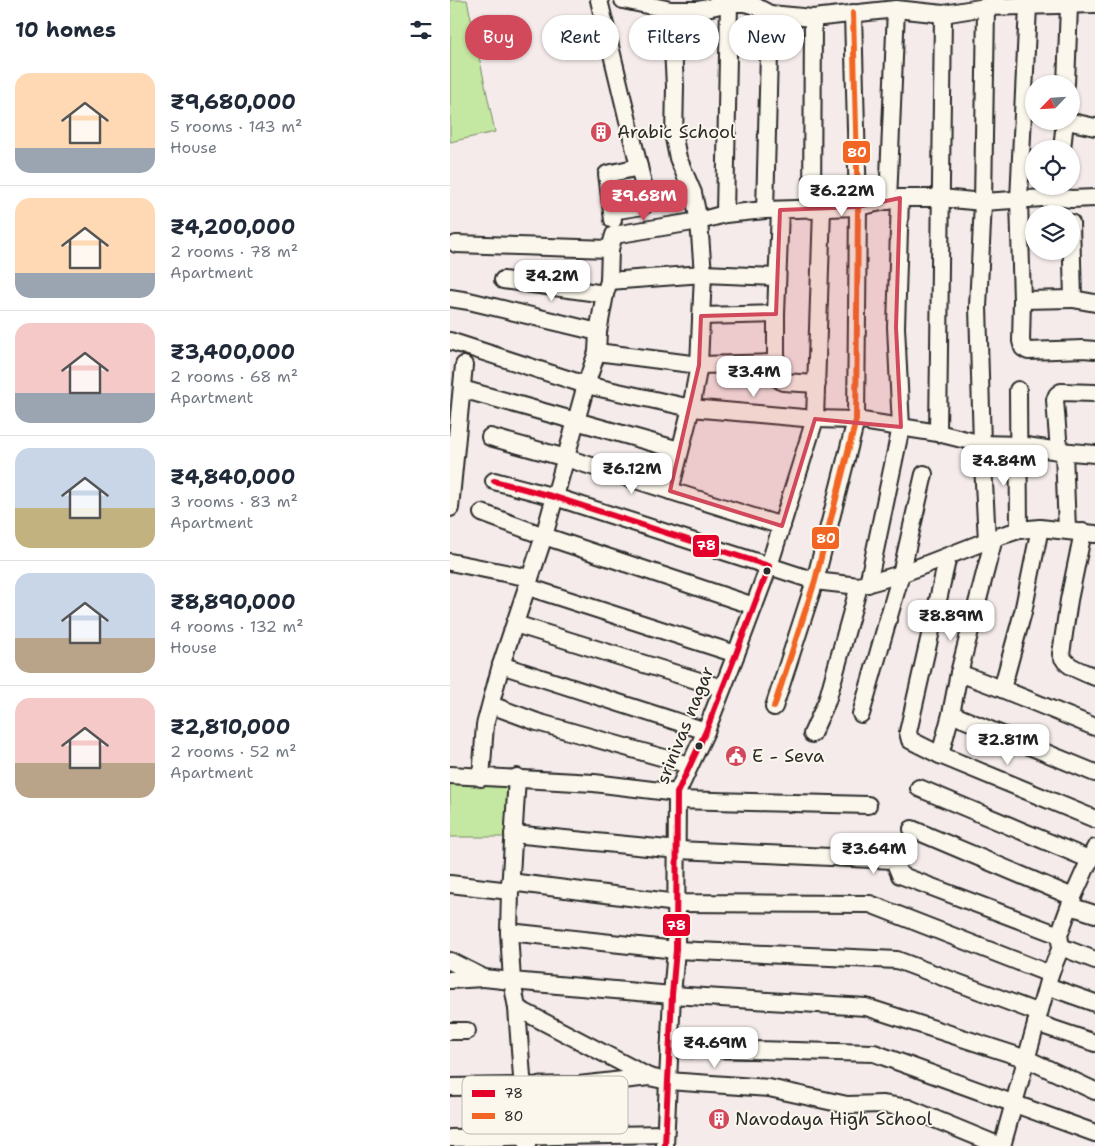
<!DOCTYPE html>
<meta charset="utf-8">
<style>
:root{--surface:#fff;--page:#f6f6f7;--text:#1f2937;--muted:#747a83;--line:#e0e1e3;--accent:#d1495b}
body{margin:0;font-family:"Shantell Sans",sans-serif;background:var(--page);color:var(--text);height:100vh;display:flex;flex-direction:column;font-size:19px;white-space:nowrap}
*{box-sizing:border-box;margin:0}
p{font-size:16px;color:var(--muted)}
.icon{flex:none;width:28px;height:28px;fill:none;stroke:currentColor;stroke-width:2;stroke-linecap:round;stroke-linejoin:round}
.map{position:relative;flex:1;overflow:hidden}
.panel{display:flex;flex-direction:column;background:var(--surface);width:450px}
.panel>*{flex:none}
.banner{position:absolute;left:15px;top:15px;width:475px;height:45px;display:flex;gap:10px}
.needle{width:32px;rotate:245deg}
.tools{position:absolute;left:575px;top:75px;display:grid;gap:10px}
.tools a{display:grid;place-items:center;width:55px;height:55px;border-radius:50%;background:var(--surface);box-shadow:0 1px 4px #0004;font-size:25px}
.price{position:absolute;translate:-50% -42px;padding:0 11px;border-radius:10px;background:#fff;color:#222;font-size:16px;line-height:32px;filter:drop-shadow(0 1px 2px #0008)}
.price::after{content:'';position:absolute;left:50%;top:30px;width:15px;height:11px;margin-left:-8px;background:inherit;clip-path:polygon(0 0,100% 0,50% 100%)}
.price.active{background:var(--accent);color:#fff}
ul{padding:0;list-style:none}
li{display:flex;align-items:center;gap:15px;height:125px;padding:0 15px}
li+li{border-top:1px solid var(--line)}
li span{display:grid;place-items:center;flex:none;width:140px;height:100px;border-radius:15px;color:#555}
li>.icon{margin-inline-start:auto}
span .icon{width:60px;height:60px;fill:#fffc;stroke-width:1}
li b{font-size:21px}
h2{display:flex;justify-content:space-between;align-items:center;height:60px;padding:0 15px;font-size:21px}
.pill{padding:0 18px;border-radius:22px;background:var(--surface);box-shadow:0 1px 4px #0004;font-size:18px;line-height:45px}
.pill.active{background:var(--accent);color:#fff}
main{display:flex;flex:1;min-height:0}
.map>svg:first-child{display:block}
</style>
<main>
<section class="panel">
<h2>10 homes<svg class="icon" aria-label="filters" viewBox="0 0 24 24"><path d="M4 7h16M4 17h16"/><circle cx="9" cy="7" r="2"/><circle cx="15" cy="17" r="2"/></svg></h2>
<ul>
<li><span style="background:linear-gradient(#ffd9b3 75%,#9aa5b1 0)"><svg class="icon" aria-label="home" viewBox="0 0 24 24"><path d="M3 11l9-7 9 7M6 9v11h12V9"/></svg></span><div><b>₹9,680,000</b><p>5 rooms · 143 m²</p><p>House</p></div></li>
<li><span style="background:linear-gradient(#ffd9b3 75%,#9aa5b1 0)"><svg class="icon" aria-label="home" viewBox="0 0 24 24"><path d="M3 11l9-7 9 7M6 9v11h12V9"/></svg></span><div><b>₹4,200,000</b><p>2 rooms · 78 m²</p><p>Apartment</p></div></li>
<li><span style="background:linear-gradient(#f6c9c9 70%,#9aa5b1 0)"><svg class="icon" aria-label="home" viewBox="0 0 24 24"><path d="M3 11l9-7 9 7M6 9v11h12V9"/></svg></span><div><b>₹3,400,000</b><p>2 rooms · 68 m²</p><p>Apartment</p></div></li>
<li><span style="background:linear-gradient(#c9d6e8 60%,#c2b280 0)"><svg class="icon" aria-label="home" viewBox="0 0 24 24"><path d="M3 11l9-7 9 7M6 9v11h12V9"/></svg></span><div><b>₹4,840,000</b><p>3 rooms · 83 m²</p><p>Apartment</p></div></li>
<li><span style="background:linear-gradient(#c9d6e8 65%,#b9a48a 0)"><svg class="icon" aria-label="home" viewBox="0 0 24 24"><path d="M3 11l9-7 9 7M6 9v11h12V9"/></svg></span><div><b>₹8,890,000</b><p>4 rooms · 132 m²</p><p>House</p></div></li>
<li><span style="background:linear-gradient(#f6c9c9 65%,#b9a48a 0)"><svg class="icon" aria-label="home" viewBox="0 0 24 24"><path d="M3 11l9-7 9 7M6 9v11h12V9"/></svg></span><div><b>₹2,810,000</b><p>2 rooms · 52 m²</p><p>Apartment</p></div></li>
</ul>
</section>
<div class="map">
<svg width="645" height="1146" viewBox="0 0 645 1146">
<rect width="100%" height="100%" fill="#f4ebea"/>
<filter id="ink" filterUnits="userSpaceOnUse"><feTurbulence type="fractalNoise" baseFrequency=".02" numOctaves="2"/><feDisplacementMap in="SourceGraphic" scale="10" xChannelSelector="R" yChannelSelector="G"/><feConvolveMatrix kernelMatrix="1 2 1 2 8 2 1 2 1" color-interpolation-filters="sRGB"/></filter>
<g filter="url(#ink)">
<g fill="#c4e7a1" stroke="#788966">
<polygon points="0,0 17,0 45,132 0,142"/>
<polygon points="0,779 62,782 56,837 0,837"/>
</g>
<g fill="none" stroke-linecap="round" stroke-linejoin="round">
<g stroke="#2b2b2b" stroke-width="20">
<g id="minor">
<polyline points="149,0 197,200 196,204 193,206 162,211"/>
<polyline points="173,0 221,10 248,10 279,3 294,3 303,5 320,14 363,18 446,9 493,14 536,7 645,4"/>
<polyline points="578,6 569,200 572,300 571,341 573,348 578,351 633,349 645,350"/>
<polyline points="536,7 533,202 528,307 532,444 537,541"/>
<polyline points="616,84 619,6"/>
<polyline points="617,121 645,127"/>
<polyline points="612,149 615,121"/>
<polyline points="438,201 446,9"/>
<polyline points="372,209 365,419 319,566 365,581 409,586 451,574 544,538 569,530 590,528 645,534"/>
<polyline points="315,210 320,14"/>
<polyline points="330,210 326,314 326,377 333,382 367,384"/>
<polyline points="362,210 363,18"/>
<polyline points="275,214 279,3"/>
<polyline points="163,220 157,174 189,167"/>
<polyline points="621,223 623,299 645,303"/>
<polyline points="6,244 160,249"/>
<polyline points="53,280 155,294"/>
<polyline points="159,281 253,274 327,277"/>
<polyline points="0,298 19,301 148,332"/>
<polyline points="572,300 623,299"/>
<polyline points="251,316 326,314"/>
<polyline points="0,341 136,385 241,408 365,419 406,420 488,433 532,444 570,445 609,451 645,454"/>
<polyline points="147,352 249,365 325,363"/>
<polyline points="12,389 229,450"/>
<polyline points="568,390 569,530"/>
<polyline points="488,433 493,14"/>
<polyline points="40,437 116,458 332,526"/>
<polyline points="609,451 605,400 607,395 611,392 645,393"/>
<polyline points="614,452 617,530"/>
<polyline points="44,481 105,497 319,566 286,654 256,731 227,793 226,950 222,995 215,1146"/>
<polyline points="220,491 241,408 249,365 253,274 249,221 243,193 228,158 224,138 225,86 221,10"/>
<polyline points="0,508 14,365"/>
<polyline points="32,513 94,536 304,606"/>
<path d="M633 532 619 600 611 654C616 668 632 671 645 677"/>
<polyline points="498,556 458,732 460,740 490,755 645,819"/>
<polyline points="0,562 80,578"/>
<polyline points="418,584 451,427 446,327 450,198"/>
<polyline points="78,587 286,654"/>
<polyline points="65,624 272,688"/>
<polyline points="51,665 256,731"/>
<polyline points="509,673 552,689 645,727"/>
<polyline points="552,689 573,612 590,528"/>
<polyline points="41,705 87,722 239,765"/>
<polyline points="324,707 365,581 406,420 408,207 403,13"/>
<polyline points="411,714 451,574 474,474"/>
<polyline points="501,714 645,773"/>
<polyline points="362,734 377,701 409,586"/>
<polyline points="490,755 501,714 509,673 544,538"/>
<polyline points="0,775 144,783 227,793"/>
<polyline points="67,777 60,891 59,932 62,981 222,995 416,1007 577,1059 645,1091"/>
<polyline points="31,778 35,725 51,665 94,536 136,385 147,352 148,332 155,294 159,281 160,249 164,235 249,221 275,214 315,210 408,207 450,198 491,198 533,202 607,197 621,199 645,198"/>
<polyline points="469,788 641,860"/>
<polyline points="227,800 418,805"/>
<polyline points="462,829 623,897"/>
<polyline points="63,834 228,850 444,860 450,875 609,935"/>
<polyline points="60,882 227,903 420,904 600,974"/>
<polyline points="0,884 60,891"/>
<polyline points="620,906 645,914"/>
<polyline points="59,932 226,950 447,960 589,1013"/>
<polyline points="611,947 645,960"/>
<polyline points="0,961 34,978 62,981 67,1008 199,1077 218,1081 319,1088 397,1105 432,1104 458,1108 550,1146"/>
<polyline points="0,980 33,978"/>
<polyline points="597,986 645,1003"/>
<polyline points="67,1008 77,1146"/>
<polyline points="586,1023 645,1043"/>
<polyline points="0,1031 17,1031"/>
<polyline points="219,1048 424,1053 645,1133"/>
<polyline points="0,1087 129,1085 199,1077"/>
<polyline points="0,1138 215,1134"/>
<polyline points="552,1146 600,974 611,947 609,935 623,897 645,848"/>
</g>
</g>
<use href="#minor" stroke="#fbf7ec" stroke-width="16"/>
<g stroke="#fbf7ec" stroke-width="10">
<polyline id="bus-1" points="44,481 105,497 319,566 286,654 256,731 227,793 226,950 222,995 215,1146"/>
</g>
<g stroke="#fbf7ec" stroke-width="10">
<polyline id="bus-2" points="324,707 365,581 406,420 408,207 403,13"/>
</g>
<use href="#bus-1" stroke="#e4002b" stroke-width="6"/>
<use href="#bus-2" stroke="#f26522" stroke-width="6"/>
</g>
</g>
<path fill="#d1495b" fill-opacity="0.2" stroke="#d1495b" stroke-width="4" stroke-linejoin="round" d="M450 198 446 327 451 427 365 419 332 526 220 491 249 365 251 316 326 314 330 210 408 207Z"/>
<defs>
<g id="building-disc" transform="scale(1.125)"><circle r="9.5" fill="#d1495b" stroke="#fbf7ec"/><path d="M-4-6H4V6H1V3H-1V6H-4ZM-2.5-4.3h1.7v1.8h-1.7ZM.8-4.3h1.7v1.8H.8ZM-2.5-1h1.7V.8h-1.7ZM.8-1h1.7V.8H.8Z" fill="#fff"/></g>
<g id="civic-disc" transform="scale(1.125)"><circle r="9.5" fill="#d1495b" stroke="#fbf7ec"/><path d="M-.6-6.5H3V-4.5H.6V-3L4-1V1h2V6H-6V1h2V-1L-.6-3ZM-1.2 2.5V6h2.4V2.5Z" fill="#fff"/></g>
</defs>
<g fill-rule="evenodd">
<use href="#building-disc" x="151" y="132"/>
<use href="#civic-disc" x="286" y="756"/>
<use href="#building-disc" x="269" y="1119"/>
</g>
<g fill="#2b2b2b" stroke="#fbf7ec" stroke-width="2">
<circle cx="317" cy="571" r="4.5"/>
<circle cx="249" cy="746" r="4.5"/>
</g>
<g text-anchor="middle" stroke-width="4" stroke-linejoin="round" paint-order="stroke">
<g font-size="18" fill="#2b2b2b" stroke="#fbf7ec" text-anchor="start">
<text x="167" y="138">Arabic School</text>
<text x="302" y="762">E - Seva</text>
<text x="285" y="1125">Navodaya High School</text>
</g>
<g font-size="18" fill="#2b2b2b" stroke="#fbf7ec">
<text transform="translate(235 725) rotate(-68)" y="6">srinivas nagar</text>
</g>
</g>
<rect x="12" y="1076" width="166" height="58" rx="8" fill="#fbf7ec" stroke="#bdbab2" stroke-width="1"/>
<rect x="22" y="1090" width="23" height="7" fill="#e4002b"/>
<rect x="22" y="1113" width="23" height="6" fill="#f26522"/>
<g font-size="14" fill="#2b2b2b">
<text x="54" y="1098">78</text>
<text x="54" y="1121">80</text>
</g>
<g stroke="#fbf7ec" stroke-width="2">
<rect x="392" y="140" width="29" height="24" rx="5" fill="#f26522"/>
<rect x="361" y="526" width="29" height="24" rx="5" fill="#f26522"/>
<rect x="242" y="534" width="28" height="24" rx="5" fill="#e4002b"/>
<rect x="212" y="913" width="29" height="24" rx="5" fill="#e4002b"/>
</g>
<g font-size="14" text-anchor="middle" font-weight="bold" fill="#fff">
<text x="407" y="157">80</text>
<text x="376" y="543">80</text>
<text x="256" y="550">78</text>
<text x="226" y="930">78</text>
</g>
</svg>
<div class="tools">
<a><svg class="needle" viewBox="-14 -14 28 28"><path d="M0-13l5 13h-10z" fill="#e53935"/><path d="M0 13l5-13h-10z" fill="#747a83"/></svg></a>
<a><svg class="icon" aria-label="locate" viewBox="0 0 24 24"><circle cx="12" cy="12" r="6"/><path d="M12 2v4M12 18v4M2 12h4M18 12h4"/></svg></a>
<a><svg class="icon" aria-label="layers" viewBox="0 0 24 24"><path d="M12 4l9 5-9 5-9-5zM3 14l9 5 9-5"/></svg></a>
</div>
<b class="price" style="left:392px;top:217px">₹6.22M</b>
<b class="price active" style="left:194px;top:222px">₹9.68M</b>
<b class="price" style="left:102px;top:302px">₹4.2M</b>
<b class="price" style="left:304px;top:398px">₹3.4M</b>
<b class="price" style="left:554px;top:487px">₹4.84M</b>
<b class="price" style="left:182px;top:495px">₹6.12M</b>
<b class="price" style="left:501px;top:642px">₹8.89M</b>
<b class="price" style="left:558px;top:766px">₹2.81M</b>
<b class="price" style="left:424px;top:875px">₹3.64M</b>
<b class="price" style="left:265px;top:1069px">₹4.69M</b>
<div class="banner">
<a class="pill active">Buy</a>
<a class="pill">Rent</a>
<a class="pill">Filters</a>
<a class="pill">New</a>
</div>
</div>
</main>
